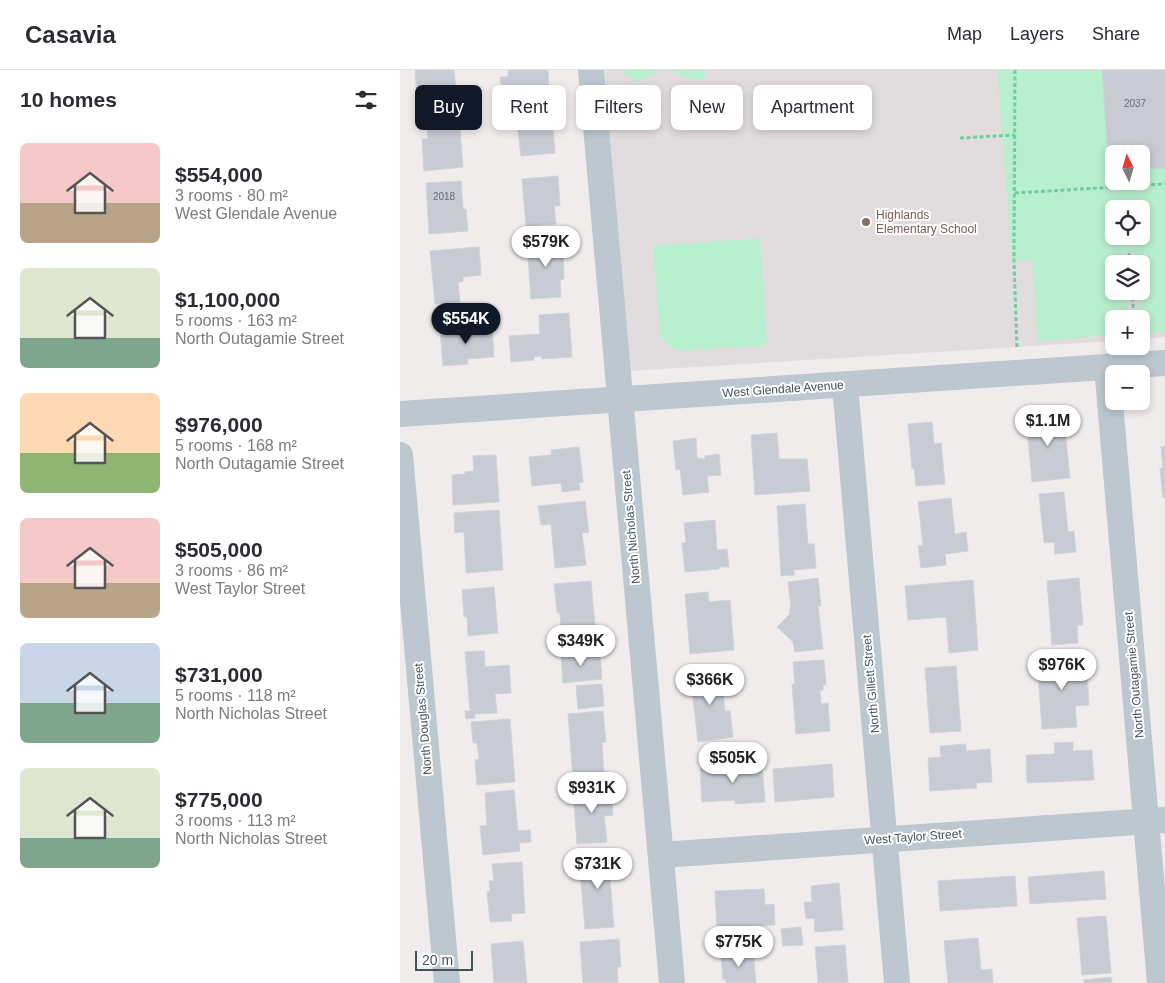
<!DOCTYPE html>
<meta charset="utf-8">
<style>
:root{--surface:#fff;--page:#f7f7f7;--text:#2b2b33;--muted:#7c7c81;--line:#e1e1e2;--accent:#111827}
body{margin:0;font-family:Helvetica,sans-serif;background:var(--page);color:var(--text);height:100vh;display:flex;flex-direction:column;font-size:19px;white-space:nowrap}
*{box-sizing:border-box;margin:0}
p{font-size:16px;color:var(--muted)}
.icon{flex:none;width:28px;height:28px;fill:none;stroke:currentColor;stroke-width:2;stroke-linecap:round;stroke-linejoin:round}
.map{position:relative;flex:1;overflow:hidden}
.side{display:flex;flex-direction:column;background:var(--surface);width:400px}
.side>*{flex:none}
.hud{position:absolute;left:15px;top:15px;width:475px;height:45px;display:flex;gap:10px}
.needle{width:32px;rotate:355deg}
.controls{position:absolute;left:705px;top:75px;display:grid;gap:10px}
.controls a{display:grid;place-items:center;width:45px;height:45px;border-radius:8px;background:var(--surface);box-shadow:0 2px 8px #0003;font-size:25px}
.scale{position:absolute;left:15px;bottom:12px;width:58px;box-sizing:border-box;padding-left:5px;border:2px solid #44505a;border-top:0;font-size:14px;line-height:18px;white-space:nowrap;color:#44505a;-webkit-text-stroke:4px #fff;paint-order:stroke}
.price{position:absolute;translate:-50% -42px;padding:0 11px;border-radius:18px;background:#fff;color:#222;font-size:16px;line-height:32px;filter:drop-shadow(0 1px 2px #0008)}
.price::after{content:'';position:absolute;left:50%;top:30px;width:15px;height:11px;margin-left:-8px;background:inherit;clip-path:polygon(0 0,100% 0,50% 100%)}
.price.active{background:var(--accent);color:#fff}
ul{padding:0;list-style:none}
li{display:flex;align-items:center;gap:15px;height:125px;padding:0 20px}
li span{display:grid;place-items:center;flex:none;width:140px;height:100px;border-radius:8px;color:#555}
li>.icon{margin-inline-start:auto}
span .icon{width:60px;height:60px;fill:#fffc;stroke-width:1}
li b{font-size:21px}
h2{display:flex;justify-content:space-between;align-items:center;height:60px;padding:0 20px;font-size:21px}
.pill{padding:0 18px;border-radius:8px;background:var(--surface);box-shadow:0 2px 8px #0003;font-size:18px;line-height:45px}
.pill.active{background:var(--accent);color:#fff}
header{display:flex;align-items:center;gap:30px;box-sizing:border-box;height:70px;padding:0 25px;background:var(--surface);border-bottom:1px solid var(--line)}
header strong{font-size:24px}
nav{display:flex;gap:28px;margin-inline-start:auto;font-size:18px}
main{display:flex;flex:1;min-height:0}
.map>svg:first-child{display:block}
</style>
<header>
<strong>Casavia</strong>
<nav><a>Map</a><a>Layers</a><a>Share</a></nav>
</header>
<main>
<section class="side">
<h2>10 homes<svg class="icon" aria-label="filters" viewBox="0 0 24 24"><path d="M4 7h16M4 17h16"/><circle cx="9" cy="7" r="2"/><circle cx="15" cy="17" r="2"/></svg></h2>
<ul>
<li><span style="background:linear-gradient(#f6c9c9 60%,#b9a48a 0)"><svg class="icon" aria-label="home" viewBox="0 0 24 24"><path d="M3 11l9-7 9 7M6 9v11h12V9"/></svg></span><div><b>$554,000</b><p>3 rooms · 80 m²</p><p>West Glendale Avenue</p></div></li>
<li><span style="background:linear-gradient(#dfe7d0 70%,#7fa58c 0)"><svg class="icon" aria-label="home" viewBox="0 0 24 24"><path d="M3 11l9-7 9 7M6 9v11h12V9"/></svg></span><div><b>$1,100,000</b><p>5 rooms · 163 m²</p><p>North Outagamie Street</p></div></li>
<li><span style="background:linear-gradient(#ffd9b3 60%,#8fb573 0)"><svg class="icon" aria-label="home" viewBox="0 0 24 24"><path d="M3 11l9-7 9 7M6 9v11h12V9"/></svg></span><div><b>$976,000</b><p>5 rooms · 168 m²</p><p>North Outagamie Street</p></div></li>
<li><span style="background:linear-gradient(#f6c9c9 65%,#b9a48a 0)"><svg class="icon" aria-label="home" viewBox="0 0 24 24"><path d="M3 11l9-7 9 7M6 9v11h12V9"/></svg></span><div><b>$505,000</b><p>3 rooms · 86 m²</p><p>West Taylor Street</p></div></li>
<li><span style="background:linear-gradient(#c9d6e8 60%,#7fa58c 0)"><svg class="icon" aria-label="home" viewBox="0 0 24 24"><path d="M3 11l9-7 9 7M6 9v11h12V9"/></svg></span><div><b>$731,000</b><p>5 rooms · 118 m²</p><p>North Nicholas Street</p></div></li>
<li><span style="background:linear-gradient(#dfe7d0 70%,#7fa58c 0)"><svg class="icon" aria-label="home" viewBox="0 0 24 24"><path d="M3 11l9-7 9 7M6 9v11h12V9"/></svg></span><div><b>$775,000</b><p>3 rooms · 113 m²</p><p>North Nicholas Street</p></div></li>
</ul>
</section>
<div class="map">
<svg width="765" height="913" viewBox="0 0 765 913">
<rect width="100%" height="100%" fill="#f0ecec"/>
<path fill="#e1ddde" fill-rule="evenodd" d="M205 0H765V267L741 269V249H714V271L229 301ZM714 84H741V111H714ZM714 139H741V166H714ZM714 194H741V221H714Z"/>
<g fill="#b8efce" fill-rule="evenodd">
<polygon points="224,0 307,0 303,10 292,9 266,0 258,1 239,12 224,3"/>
<path d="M597 0H702L709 102 714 101V111H741V99L765 98V262L741 263V249H740L738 221H741V194H736L734 182 725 183V194H714V221H727L729 249H714V265L638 271 632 189 612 191ZM714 139H741V166H714Z"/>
<path d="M360 168 367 275 281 281C271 278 265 274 260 265L253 176Z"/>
</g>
<g fill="#c8cbd3" stroke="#d0d3d9">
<polygon points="15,0 54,0 56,21 17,24"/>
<polygon points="108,0 148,0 149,20 102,22 100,7 108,7"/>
<polygon points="702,0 765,0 765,98 741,99 741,84 714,84 714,101 709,102"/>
<polygon points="76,16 77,26 66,27 64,18"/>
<polygon points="58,35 63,97 24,101 22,69 28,69 26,38"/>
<polygon points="151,35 155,83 121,86 115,39"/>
<polygon points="158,106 160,136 154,136 156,154 126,156 122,109"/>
<polygon points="61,111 63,139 66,139 68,161 29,164 26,113"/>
<polygon points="163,168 164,209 160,210 161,227 131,229 127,173 152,171 152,169"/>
<polygon points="79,177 81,205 63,207 63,211 58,212 60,232 35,234 30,181"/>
<polygon points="169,243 172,287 142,289 141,286 134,287 134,290 111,292 109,266 140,264 139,245"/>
<polygon points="66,257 66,259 92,257 94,287 67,289 68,294 43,296 40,258"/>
<polygon points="663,342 670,408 632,412 626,346"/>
<polygon points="532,352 534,374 541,373 545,414 516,416 514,398 512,399 508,354"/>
<polygon points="377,363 379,389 407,389 410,421 355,425 351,365"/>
<polygon points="296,368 297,388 305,389 305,386 319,384 321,405 307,406 309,422 283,425 280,399 276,400 273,371"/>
<polygon points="765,376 765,428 763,428 760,398 763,399 761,377"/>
<polygon points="179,377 183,412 179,413 180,420 162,422 161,413 132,416 129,387 151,385 151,380"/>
<polygon points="96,385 99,432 53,435 52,405 65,404 65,402 74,401 73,386"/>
<polygon points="664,422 668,462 674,461 676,482 655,484 654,472 644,473 639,424"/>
<polygon points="551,428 555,464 566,462 568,481 545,484 546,495 521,498 518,476 523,475 518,432"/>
<polygon points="185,431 189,462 182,463 186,495 155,498 151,454 141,455 138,436"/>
<polygon points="405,434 408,474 414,474 416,498 394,500 394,505 381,506 377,436"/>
<polygon points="99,440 103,500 66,503 64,462 55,463 54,443"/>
<polygon points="315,450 317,480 327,479 329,497 319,497 319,499 285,502 282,473 286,473 284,453"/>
<polygon points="418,508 421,536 418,536 423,579 395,582 393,572 377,557 390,544 390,537 391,537 388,512"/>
<polygon points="679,508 683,555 677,555 678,573 652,575 647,511"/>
<polygon points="573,510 578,580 549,583 546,547 508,550 505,516"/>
<polygon points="191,511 195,556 161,559 160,543 157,543 154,514"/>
<polygon points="94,517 98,563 68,566 67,546 64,547 62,520"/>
<polygon points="308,522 309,532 330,530 334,580 290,584 285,524"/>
<polygon points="84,581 85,597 109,595 111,623 95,624 97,643 75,644 75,648 66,649 65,641 70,641 65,582"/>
<polygon points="200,582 202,609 163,613 161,585"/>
<polygon points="686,587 689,635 675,636 677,657 642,659 637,590"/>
<polygon points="424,590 426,615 423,615 423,620 420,620 421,634 428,633 430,661 396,664 392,614 395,614 393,592"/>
<polygon points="556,596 561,661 530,663 525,598"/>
<polygon points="321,598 325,641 330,641 333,667 298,672 290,601"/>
<polygon points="202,614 204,636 178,639 176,616"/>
<polygon points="203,641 206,672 202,673 204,705 173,708 168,644"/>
<polygon points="110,649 115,712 77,715 75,690 79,689 77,673 73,673 71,652"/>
<polygon points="673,672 673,681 692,680 694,710 627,713 626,685 655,684 654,673"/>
<polygon points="566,674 566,681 590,679 592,712 576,713 577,718 530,721 528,688 541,687 540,676"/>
<polygon points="362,694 365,732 335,734 335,730 302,732 300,699"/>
<polygon points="432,694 434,727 375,732 373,699"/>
<polygon points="211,716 213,745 204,746 207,772 177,774 173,719"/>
<polygon points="114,720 118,761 130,760 131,772 119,773 120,781 83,785 80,756 87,755 85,723"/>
<polygon points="214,784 216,808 210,809 214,857 185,859 179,787"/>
<polygon points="122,792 125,843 111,844 112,851 90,852 87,822 90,821 89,811 94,811 92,794"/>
<polygon points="704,801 706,829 630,834 628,807"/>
<polygon points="615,806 617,836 540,841 538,811"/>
<polygon points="439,813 443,860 415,862 414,848 406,849 404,832 412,832 411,816"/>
<polygon points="364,819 365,835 374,834 375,855 317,858 315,821"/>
<polygon points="706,846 711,903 682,905 677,848"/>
<polygon points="401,857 403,875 383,876 381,859"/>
<polygon points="578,868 581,900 592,899 593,913 548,913 544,871"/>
<polygon points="219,869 221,897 217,897 218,913 183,913 180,872"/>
<polygon points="123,871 127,913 94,913 91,874"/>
<polygon points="445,875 448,913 418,913 415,877"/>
<polygon points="353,881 356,913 326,913 326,910 323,910 321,883 328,882 328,884"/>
<polygon points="711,907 712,913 684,913 684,910"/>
</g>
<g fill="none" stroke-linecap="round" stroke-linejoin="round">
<g stroke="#70cea1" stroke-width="3" stroke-dasharray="4 2.5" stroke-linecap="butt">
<polyline points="615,0 614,191 617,279"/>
<polyline points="560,68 615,65"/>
<polyline points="615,123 765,114"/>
<polyline points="729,183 730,194"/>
<polyline points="732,221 734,249"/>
</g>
<g stroke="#bcc7d0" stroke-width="26">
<polyline points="191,0 272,913"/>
<polyline points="707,297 760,913"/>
<polyline points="445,315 497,913"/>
<polyline points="0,344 765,293"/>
<polyline points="0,385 47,913"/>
<polyline points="261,785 765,750"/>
</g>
</g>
<circle fill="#8d6e63" stroke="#fff" stroke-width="2" cx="466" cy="152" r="5"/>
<g text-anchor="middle" stroke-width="4" stroke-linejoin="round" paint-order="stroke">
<g font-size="10" fill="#656f78">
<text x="735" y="37">2037</text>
<text x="44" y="130">2018</text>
</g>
<g font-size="12" fill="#785e54" stroke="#fff" text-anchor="start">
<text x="476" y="149">Highlands<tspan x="476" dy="14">Elementary School</tspan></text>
</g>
<g font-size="12" fill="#44505a" stroke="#fff">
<text transform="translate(383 319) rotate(-4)" y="4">West Glendale Avenue</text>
<text transform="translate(231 457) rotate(-95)" y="4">North Nicholas Street</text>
<text transform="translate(734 605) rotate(-95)" y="4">North Outagamie Street</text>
<text transform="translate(471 614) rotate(-95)" y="4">North Gillett Street</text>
<text transform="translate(23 649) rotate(-95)" y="4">North Douglas Street</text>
<text transform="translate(513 767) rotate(-4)" y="4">West Taylor Street</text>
</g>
</g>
</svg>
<div class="controls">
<a><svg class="needle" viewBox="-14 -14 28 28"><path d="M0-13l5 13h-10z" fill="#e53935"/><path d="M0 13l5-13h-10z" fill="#7c7c81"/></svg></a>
<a><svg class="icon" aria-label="locate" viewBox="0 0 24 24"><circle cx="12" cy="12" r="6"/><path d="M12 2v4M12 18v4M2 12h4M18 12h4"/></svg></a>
<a><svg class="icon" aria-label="layers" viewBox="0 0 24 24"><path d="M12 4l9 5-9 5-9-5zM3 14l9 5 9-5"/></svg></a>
<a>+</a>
<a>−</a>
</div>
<div class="scale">20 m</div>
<b class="price" style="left:146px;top:198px">$579K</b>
<b class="price active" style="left:66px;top:275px">$554K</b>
<b class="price" style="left:648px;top:377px">$1.1M</b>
<b class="price" style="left:181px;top:597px">$349K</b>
<b class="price" style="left:662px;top:621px">$976K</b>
<b class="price" style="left:310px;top:636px">$366K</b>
<b class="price" style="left:333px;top:714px">$505K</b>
<b class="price" style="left:192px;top:744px">$931K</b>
<b class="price" style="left:198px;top:820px">$731K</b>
<b class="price" style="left:339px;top:898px">$775K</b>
<div class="hud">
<a class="pill active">Buy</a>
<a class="pill">Rent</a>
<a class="pill">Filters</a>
<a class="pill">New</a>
<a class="pill">Apartment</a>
</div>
</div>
</main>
